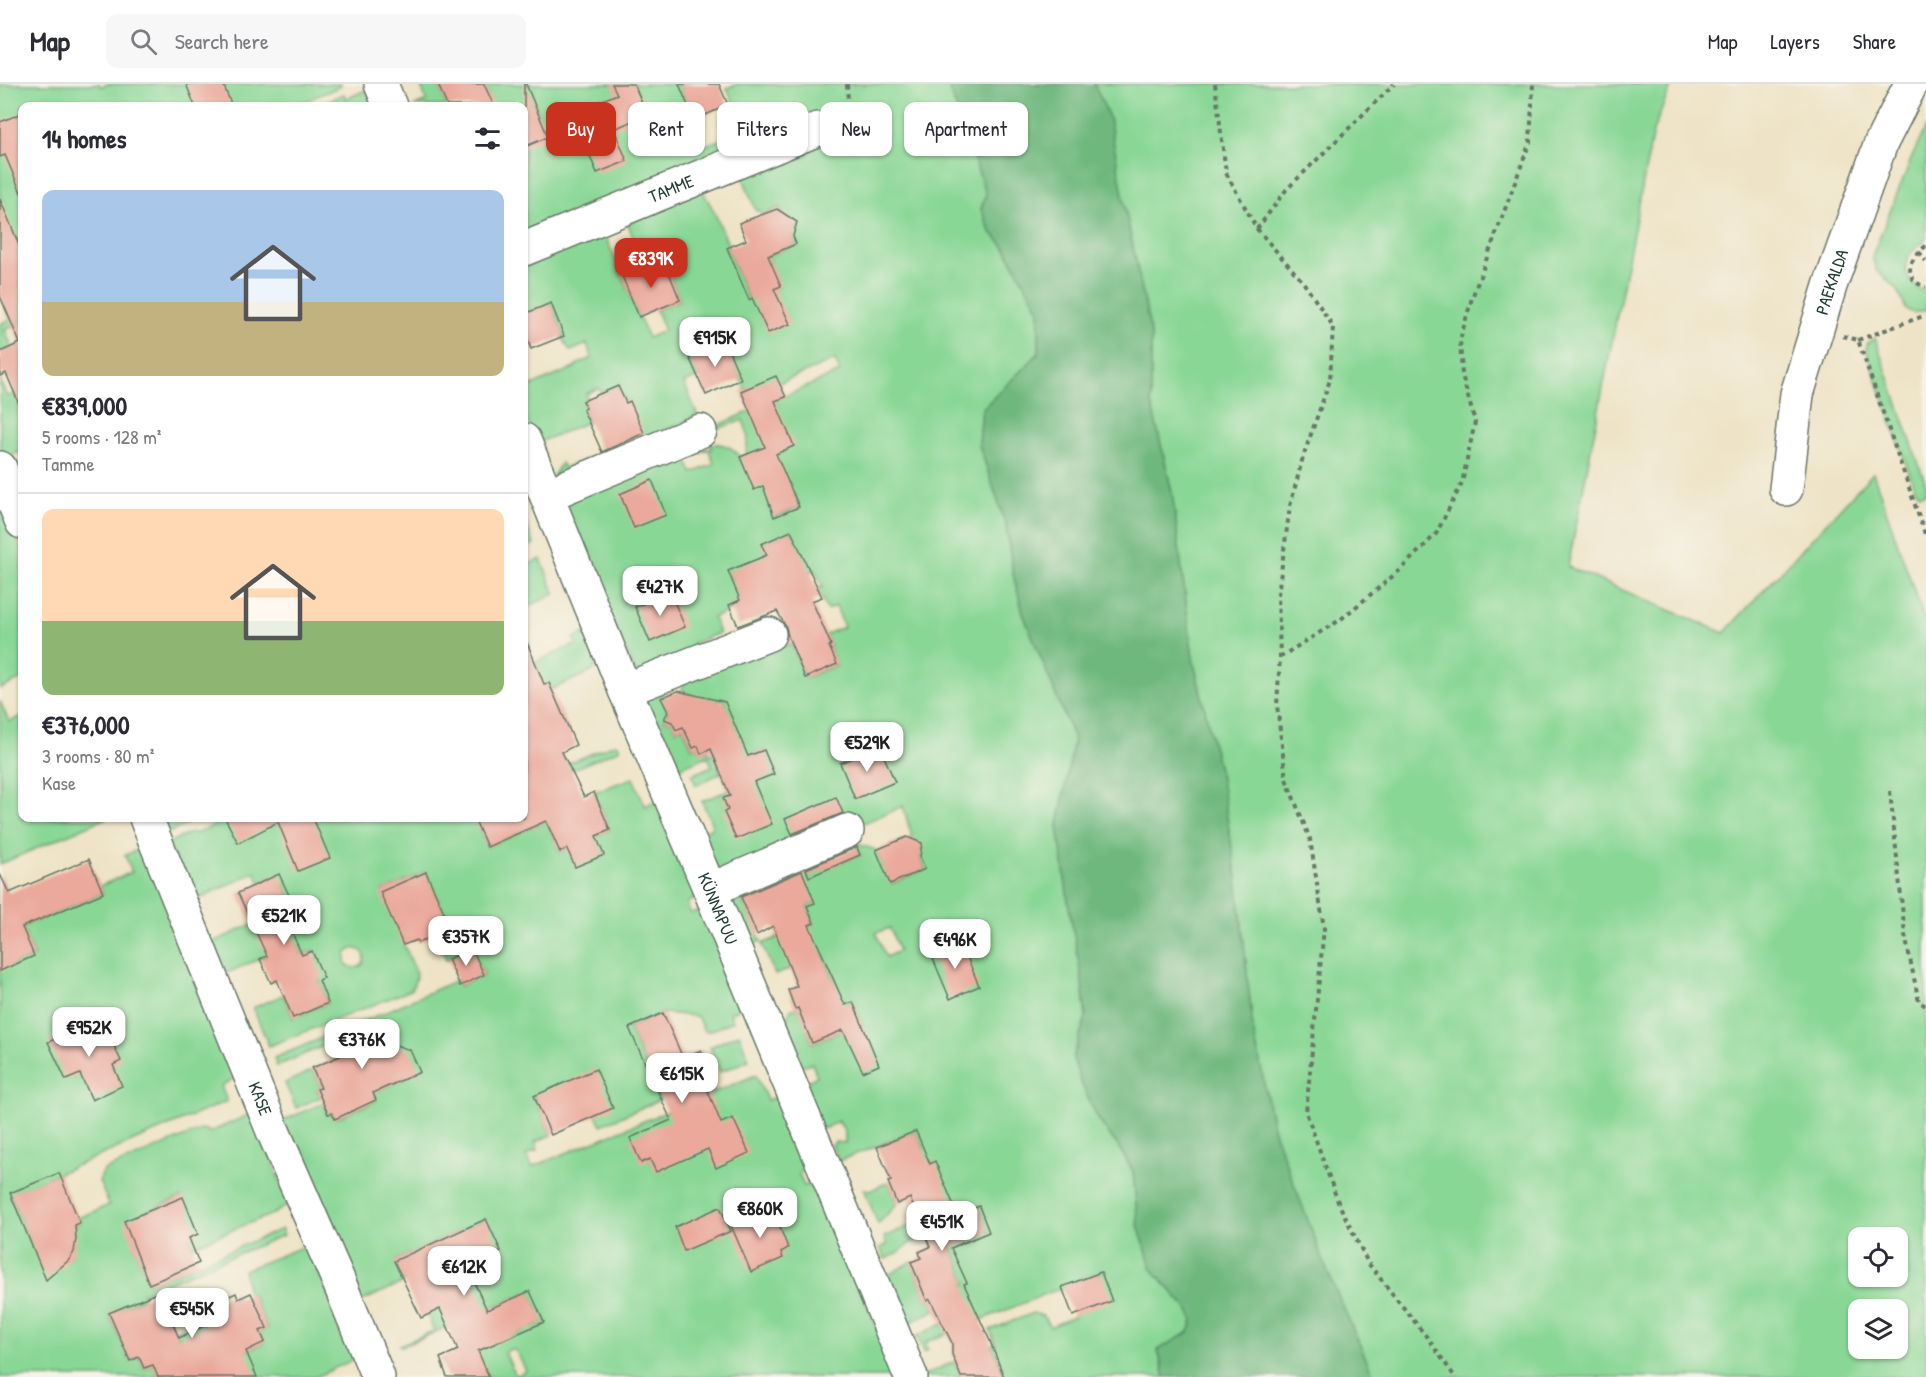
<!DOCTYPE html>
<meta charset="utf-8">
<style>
:root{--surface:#fff;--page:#f7f7f7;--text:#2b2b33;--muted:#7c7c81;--line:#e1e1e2;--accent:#c8321e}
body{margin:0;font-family:"Patrick Hand",sans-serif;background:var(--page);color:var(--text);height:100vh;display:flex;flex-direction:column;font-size:22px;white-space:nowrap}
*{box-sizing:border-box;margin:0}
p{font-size:20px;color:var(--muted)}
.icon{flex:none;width:33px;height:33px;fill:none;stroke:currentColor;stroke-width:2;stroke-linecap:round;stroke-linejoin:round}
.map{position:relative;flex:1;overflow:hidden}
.side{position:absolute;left:18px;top:18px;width:510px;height:720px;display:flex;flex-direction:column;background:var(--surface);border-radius:12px;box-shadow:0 2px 4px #0004}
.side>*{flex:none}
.top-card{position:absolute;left:546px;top:18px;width:570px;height:54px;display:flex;gap:12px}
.tools{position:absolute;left:1848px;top:1143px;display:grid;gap:12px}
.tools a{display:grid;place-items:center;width:60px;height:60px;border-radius:12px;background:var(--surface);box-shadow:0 2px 4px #0004;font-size:30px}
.price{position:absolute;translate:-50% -51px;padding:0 14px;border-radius:12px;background:#fff;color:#222;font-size:20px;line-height:39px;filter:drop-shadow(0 2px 3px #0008)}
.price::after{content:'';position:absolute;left:50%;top:36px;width:18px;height:14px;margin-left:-9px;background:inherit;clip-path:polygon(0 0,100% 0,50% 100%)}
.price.active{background:var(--accent);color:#fff}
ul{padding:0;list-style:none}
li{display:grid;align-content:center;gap:12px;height:318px;padding:0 24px}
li+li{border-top:2px solid var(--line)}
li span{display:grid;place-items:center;height:186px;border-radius:12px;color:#555}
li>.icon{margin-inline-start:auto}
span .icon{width:108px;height:108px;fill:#fffc;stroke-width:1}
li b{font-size:26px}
h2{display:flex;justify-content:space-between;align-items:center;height:72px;padding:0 24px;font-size:26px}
.tag{padding:0 21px;border-radius:12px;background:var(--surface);box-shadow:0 2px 4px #0004;font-size:21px;line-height:54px}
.tag.active{background:var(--accent);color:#fff}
header{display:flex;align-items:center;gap:36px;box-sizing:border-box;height:84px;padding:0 30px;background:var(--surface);border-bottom:2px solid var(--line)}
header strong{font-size:28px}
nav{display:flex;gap:33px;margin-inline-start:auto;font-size:21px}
.search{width:420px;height:54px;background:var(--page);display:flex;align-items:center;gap:15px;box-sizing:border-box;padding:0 21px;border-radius:12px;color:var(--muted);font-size:22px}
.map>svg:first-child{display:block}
</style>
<header>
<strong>Map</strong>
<div class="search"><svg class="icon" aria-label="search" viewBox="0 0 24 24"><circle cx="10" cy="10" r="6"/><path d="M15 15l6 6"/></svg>Search here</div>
<nav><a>Map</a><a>Layers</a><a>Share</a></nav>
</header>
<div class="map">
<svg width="1926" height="1293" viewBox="0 0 1926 1293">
<rect width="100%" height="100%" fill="#f7f3e8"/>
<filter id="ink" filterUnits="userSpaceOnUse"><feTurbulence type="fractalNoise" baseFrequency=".0167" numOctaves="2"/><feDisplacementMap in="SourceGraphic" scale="12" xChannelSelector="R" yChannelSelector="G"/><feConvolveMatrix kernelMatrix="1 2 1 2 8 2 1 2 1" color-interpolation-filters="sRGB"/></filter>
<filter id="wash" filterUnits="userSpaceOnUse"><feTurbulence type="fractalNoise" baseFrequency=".008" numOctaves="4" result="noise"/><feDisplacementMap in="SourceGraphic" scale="24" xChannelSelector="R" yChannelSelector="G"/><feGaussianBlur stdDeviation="1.35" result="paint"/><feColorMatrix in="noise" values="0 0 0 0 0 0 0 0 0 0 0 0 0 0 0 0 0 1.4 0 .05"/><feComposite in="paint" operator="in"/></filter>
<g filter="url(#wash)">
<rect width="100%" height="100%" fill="#eee3c6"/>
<g fill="#89d795" stroke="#548a64" stroke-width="1.5" fill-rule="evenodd">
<polygon points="0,0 100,0 101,3 107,0 340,0 341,2 294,22 22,22 22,168 14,149 0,155"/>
<polygon points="420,0 442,0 439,2 447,22 414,22 427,17"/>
<polygon points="484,0 679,0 694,36 683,41 693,66 719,56 722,63 721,69 524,158 524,41 540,33 534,18 523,22 492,22 493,22"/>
<path d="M738 0H948L986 110 981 125 990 147 1004 162 1039 226V269L982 325 979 361 1006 441 1013 490 1024 532 1074 655 1058 742 1068 817 1081 891 1086 934 1073 974 1081 999 1098 1035 1118 1062 1133 1087 1138 1141 1152 1185 1190 1228 1193 1237 1189 1248 1158 1266 1165 1293H1005L992 1261 995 1260 990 1246 1033 1229 1043 1232 1050 1243 1075 1232 1101 1188 926 1258 928 1266 924 1268 917 1252 942 1240 943 1242 956 1204 967 1199 951 1162 977 1148 979 1152 989 1148 980 1126 954 1140 910 1159 898 1169 885 1175 880 1164 887 1161 884 1153 943 1128 935 1078 925 1082 923 1062 916 1047 838 1077 832 1061 835 1058 845 1059V1047L838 1037 826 1044H820L803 1000 817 992 812 979 796 983 781 949 790 926 802 923 811 944 807 946 812 959 849 944 863 941 853 918 842 923 836 902 824 871 775 891 762 860 814 839 807 822 815 819 781 807 775 793 855 759 876 766 891 800 925 785 919 769C924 764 921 757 913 756L903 722 850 745 844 728 840 732 721 793 698 750 713 743 702 717 727 707V704L773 690 764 666 719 684 721 689 696 701 692 691 712 682 708 672 671 687 639 616 658 605 664 613 662 614 668 628 664 635 672 638 676 646 683 643 692 664 698 662 701 669 708 666 710 670H717L739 653 723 614 692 628 693 611 684 608 682 605 685 597 758 566 778 564 791 560 805 594 837 581 829 562 831 561 827 552 824 551 844 543 836 522 827 526 818 505 823 503 815 486 809 488 791 447 762 460 779 499 728 487 739 513 745 511 740 517 729 521 731 526 713 534 719 549 692 560 695 567 637 593 561 420 687 363 709 365 686 373 692 389 714 380 709 366 712 365 710 360C722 359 733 363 740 373L746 371 748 351 743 336 705 349V347L840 288 835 276 779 299 745 305 724 258 689 273 698 293 684 299 697 330 688 336 553 393 561 379 564 384 620 362 614 348 626 319 618 302 601 309 599 304 586 310 588 315 583 317 586 324 583 326 588 338 537 359 524 329V293L529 303 576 283V281L592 274 587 260 570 267 562 253 564 251 551 219 524 230V173L603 150 607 156 648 254 664 247 656 226 680 216 667 184 656 189 652 180 641 184 632 163 636 161 628 140 701 104 714 127 729 163 727 164 748 215 780 202 768 172 796 160 791 148 796 144V139L791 134 785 135 780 123 762 131 759 126 756 127 740 86 752 63 727 4ZM794 410 799 423 775 433 770 421ZM855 759 860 771 809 792 804 781ZM890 844 899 867 886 873 876 849Z"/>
<path d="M1094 0H1672L1653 47 1568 483 1724 549 1873 389 1926 540V1293H1374L1328 1189 1274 1048 1253 945 1237 795 1220 690 1193 575 1172 408 1151 318V249L1129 144ZM1858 1154H1898V1192H1858ZM1858 1226H1898V1264H1858Z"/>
<polygon points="366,6 378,22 316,22 344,10 346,15"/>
<path d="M1926 43V156C1912 166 1898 178 1910 196 1914 202 1919 205 1926 207V226L1913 229 1906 225 1897 205 1876 186 1872 172 1912 73Z"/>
<polygon points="22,210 22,238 5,246 12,263 0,268 0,240 10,235 3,218"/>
<polygon points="1875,254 1926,401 1926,409 1919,410 1914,403 1866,265 1868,258"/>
<polygon points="0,296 7,313 22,306 22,367 10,372 4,369 0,361"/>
<polygon points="0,418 8,431 22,465 22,595 0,605"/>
<polygon points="524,435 534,460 524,465"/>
<polygon points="541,475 555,510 524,524 524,482"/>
<polygon points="589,547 599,577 593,587 552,605 549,599 524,609 524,583 577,560 574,554"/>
<polygon points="0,617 9,638 22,632 22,734 106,734 0,780"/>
<polygon points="614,660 618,661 620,665 524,706 524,698"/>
<path d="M633 694 645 722 657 716 699 812 687 819 690 829 704 827 747 921 730 929 733 937 710 947H704L697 932 663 929 629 944 660 1016 601 1041 596 1031 534 1012 551 1051 535 1058 538 1066 526 1071 532 1083 756 991 767 1016 779 1012 809 1082 799 1090 804 1102 814 1099 899 1293H489L474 1260 512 1252 543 1238 530 1207 401 1263 400 1261 434 1247 427 1231 476 1203 467 1183 486 1135 395 1177 404 1198 358 1219 280 1038 323 1019 328 1030 332 1029 335 1035 376 1017 373 1009 408 993 383 936 277 982 274 974 385 928 457 896 460 902 484 891 472 865 446 875 436 851 447 846 443 835 446 833 426 788 381 808 415 886C417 894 415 899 411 906L269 962 253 924 283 911 293 934 328 919 319 896 315 875 318 874 314 866 302 871 296 859 220 892 207 861 253 840 296 827 284 800 277 803 272 793 260 799 255 788 190 819 168 759 190 749H197L232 734H474L487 763 546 737 560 768 610 746 594 708ZM354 864 362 867 365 873 363 880C358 885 351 885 346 879V869ZM510 1265 516 1267 526 1287 516 1292 506 1271V1268Z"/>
<polygon points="156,734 188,734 186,741 164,751"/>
<path d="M145 763 237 993 221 1002 227 1017 10 1110 31 1160 69 1176C76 1165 77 1155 74 1142L80 1139 78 1134 109 1121 99 1097 104 1086 203 1045 210 1048 253 1029 289 1120 275 1129 192 1162 189 1154 197 1150 182 1113 145 1128 155 1152 134 1161 149 1200 282 1145 284 1151 142 1209 143 1214 109 1230 130 1277 139 1273 144 1284 153 1281 157 1291 185 1267 176 1246 201 1235 205 1242 233 1272 265 1259 260 1247 267 1244 252 1210 248 1211 244 1186 302 1163H307L357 1274 316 1293H0V863L9 883 34 872 22 843 103 809 100 802 132 788 125 771Z"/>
<polygon points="728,807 738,807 761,857 746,863"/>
<polygon points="739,950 749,976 720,988 710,963"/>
<polygon points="313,986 321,1004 317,1006 321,1013 296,1024 285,999"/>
<polygon points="888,1098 897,1120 878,1140 864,1105 871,1106"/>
<polygon points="911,1178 927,1216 930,1215 935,1226 911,1238 900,1240 886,1192"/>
<polygon points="954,1278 961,1293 922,1293 922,1292"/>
</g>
<polygon fill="#6eb87e" stroke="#467a59" stroke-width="1.5" points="948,0 1094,0 1109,33 1129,144 1151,249 1151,318 1172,408 1193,575 1220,690 1237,795 1253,945 1274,1048 1328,1189 1374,1293 1165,1293 1158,1266 1189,1248 1193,1237 1190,1228 1152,1185 1138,1141 1133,1087 1118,1062 1098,1035 1080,996 1073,974 1086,933 1081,891 1068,817 1058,742 1074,655 1024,532 1013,490 1006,441 979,361 982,325 1039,269 1039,226 1004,162 990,147 981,125 986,110"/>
<g id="blocks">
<g fill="#eaa99b">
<polygon points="186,0 223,0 232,22 195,22"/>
<polygon points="438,0 484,0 494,22 447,22"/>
<polygon points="524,0 526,0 548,53 524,63"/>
<polygon points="612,0 634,0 647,31 614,45 627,77 597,89 572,29 617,10"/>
<polygon points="679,0 719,0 728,21 694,36"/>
<polygon points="22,29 22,111 5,71 0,73 0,38"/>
<polygon points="0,115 22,168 22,327 6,289 0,292 0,268 20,259 0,212"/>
<polygon points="777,125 797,138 793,152 796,160 768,172 781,202 774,205 790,240 768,249 752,214 749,216 727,164 746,156 739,139"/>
<polygon points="652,180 656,189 667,184 680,216 639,233 622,192"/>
<polygon points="551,219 564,252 531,265 524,246 524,230"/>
<polygon points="725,258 741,295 706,311 689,273"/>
<polygon points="776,292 786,313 775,317 794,362 776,370 799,423 774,433 763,402 754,406 740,373 765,363 741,307"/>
<polygon points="618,302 626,319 630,317 644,349 602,368 583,326 586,324 583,317"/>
<polygon points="652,396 666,431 634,444 620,410"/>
<polygon points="791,447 822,513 812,517 831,561 829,562 837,580 805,594 788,552 786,543 777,527 738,542 729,521 740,516 728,487 767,471 761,460"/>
<polygon points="670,508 685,543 650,558 635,523"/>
<polygon points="524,551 544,600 549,599 576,661 562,668 584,713 594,708 610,746 596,752 604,771 575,783 567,765 560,768 546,737 487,763 474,734 524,734"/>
<polygon points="678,607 725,618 748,672 764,666 774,690 754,698 772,740 736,755 724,728 728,726 723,714 730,712 711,665 701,670 698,662 693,664 683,643 676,646 672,638 664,635 668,628 661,614"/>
<polygon points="880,663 895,698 855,715 840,679"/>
<polygon points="836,713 843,729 792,750 785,735"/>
<polygon points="225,734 313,734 330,774 298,787 278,738 238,759"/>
<polygon points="907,753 922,759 920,773 925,785 890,800 876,766"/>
<polygon points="857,763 860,771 809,793 806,785"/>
<polygon points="89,775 103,809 22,843 34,872 0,887 0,790 9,809"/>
<polygon points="802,787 815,819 807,822 814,839 809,841 845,921 853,918 879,981 863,988 843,946 812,959 798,924 795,925 788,906 797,902 773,842 757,851 741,813"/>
<polygon points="426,788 451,844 418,859 417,856 403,861 380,808"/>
<polygon points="279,790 297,828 285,833 302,871 312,867 324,894 319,896 328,919 293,934 277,896 271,899 260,875 267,872 238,809"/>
<polygon points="961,858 979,902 950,915 931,870"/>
<polygon points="472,864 484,891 460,902 448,875"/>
<polygon points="663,929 683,974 701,966 714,996 705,1000 721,1039 733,1034 749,1069 716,1084 708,1065 656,1088 650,1075 641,1079 630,1054 671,1036 629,944"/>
<polygon points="101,934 121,977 113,981 122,1002 92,1016 80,990 66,996 48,958"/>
<polygon points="383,936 393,960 410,966 420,988 373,1009 376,1016 335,1035 332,1029 328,1030 317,1005 321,1004 312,984 340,972 334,958"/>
<polygon points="596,985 613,1024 551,1051 534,1012"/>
<polygon points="916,1047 930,1080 935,1077 958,1131 979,1122 989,1148 951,1164 967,1199 964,1200 990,1257 1004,1293 961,1293 952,1270 952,1259 930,1215 927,1217 911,1178 921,1174 919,1168 930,1163 910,1114 897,1120 888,1098 891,1097 877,1063"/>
<polygon points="59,1089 80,1139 75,1141 76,1155 74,1168 69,1176 46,1196 10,1109"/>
<polygon points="183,1113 198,1150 189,1154 199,1179 149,1200 124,1137"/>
<polygon points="720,1123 731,1147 684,1167 675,1143"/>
<polygon points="765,1123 770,1133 775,1131 788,1164 781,1168 783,1174 751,1188 730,1139"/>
<polygon points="486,1135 501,1167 467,1183 487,1226 530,1207 544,1238 478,1267 489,1293 447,1293 440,1274 458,1266 440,1225 421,1234 394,1177"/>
<polygon points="1101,1188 1112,1217 1073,1232 1062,1203"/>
<polygon points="159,1208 179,1254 223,1233 216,1218 236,1209 238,1215 251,1209 267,1244 260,1247 265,1258 246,1267 257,1293 158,1293 153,1281 144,1284 139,1273 130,1277 109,1229"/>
</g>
</g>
</g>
<g filter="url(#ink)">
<use href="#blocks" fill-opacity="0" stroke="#677767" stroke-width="1.5"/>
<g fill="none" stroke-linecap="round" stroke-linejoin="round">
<g stroke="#677767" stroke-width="36">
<g id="minor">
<polyline points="381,0 390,22"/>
<path id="s1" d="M524 165 818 45"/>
<path id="s2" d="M524 356 625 606 710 806 911 1293"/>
<polyline points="0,384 22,438"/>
<path id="s3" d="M1786 405 1797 310 1830 202 1881 59 1911 0"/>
<polyline points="547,411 700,347"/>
<polyline points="625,606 769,550"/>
<path id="s4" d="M146 734 273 1047 336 1191 378 1293"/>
<polyline points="710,806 847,747"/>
</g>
</g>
<g stroke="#677767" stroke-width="4" stroke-dasharray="4.5 4.5" stroke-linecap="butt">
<polyline points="1215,0 1226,89 1257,145 1303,198 1333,242 1330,296 1303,373 1290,422 1278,510 1280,573 1277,621 1286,695 1310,755 1324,844 1306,1028 1338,1118 1368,1179 1426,1252 1455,1293"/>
<polyline points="844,31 848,17 847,0"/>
<polyline points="1257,145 1286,106 1394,0"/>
<path d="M1926 162C1909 174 1901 195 1926 203"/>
<polyline points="1919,168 1926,177"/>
<polyline points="1843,252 1858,256 1926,453"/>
<polyline points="1858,256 1926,231"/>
<polyline points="1280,573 1340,536 1399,487 1436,450 1462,399 1475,338 1462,291 1460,256 1472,214 1530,58 1533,0"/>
<polyline points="1890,707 1905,851 1919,918 1926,922"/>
</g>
<use href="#minor" stroke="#fff" stroke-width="33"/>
</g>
</g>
<g text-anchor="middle" stroke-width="6" stroke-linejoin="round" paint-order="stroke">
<g font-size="18" fill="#1f3d34" stroke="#f7f3e8">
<text dy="6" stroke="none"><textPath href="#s1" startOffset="159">TAMME</textPath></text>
<text dy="6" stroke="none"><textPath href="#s3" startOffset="213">PAEKALDA</textPath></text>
<text dy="6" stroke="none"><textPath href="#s2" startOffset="507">KÜNNAPUU</textPath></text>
<text dy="6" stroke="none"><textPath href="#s4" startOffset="303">KASE</textPath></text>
</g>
</g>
</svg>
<div class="tools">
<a><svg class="icon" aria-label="locate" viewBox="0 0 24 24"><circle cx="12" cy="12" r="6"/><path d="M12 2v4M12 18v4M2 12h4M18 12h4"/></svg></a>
<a><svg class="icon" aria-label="layers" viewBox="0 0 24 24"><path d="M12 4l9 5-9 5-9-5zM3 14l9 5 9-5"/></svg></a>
</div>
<b class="price active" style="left:651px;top:205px">€839K</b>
<b class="price" style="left:715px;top:284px">€915K</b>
<b class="price" style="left:660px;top:533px">€427K</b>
<b class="price" style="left:867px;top:689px">€529K</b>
<b class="price" style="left:284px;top:862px">€521K</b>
<b class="price" style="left:466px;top:883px">€357K</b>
<b class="price" style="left:955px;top:886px">€496K</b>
<b class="price" style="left:89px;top:974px">€952K</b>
<b class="price" style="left:362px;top:986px">€376K</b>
<b class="price" style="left:682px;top:1020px">€615K</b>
<b class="price" style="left:760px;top:1155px">€860K</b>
<b class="price" style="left:942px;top:1168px">€451K</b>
<b class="price" style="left:464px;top:1213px">€612K</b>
<b class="price" style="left:192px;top:1255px">€545K</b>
<div class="top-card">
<a class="tag active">Buy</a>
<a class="tag">Rent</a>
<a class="tag">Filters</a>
<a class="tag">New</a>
<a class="tag">Apartment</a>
</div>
<section class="side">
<h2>14 homes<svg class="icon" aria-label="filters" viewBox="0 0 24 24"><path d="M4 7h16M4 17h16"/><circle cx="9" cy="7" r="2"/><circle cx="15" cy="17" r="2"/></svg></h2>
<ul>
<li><span style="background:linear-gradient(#a9c7e8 60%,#c2b280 0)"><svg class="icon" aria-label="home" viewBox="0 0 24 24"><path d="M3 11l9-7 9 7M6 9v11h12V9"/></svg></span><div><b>€839,000</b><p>5 rooms · 128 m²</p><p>Tamme</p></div></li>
<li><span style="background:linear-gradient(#ffd9b3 60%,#8fb573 0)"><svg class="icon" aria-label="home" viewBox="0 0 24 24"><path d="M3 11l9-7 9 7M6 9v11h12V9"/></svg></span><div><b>€376,000</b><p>3 rooms · 80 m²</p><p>Kase</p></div></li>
</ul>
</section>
</div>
